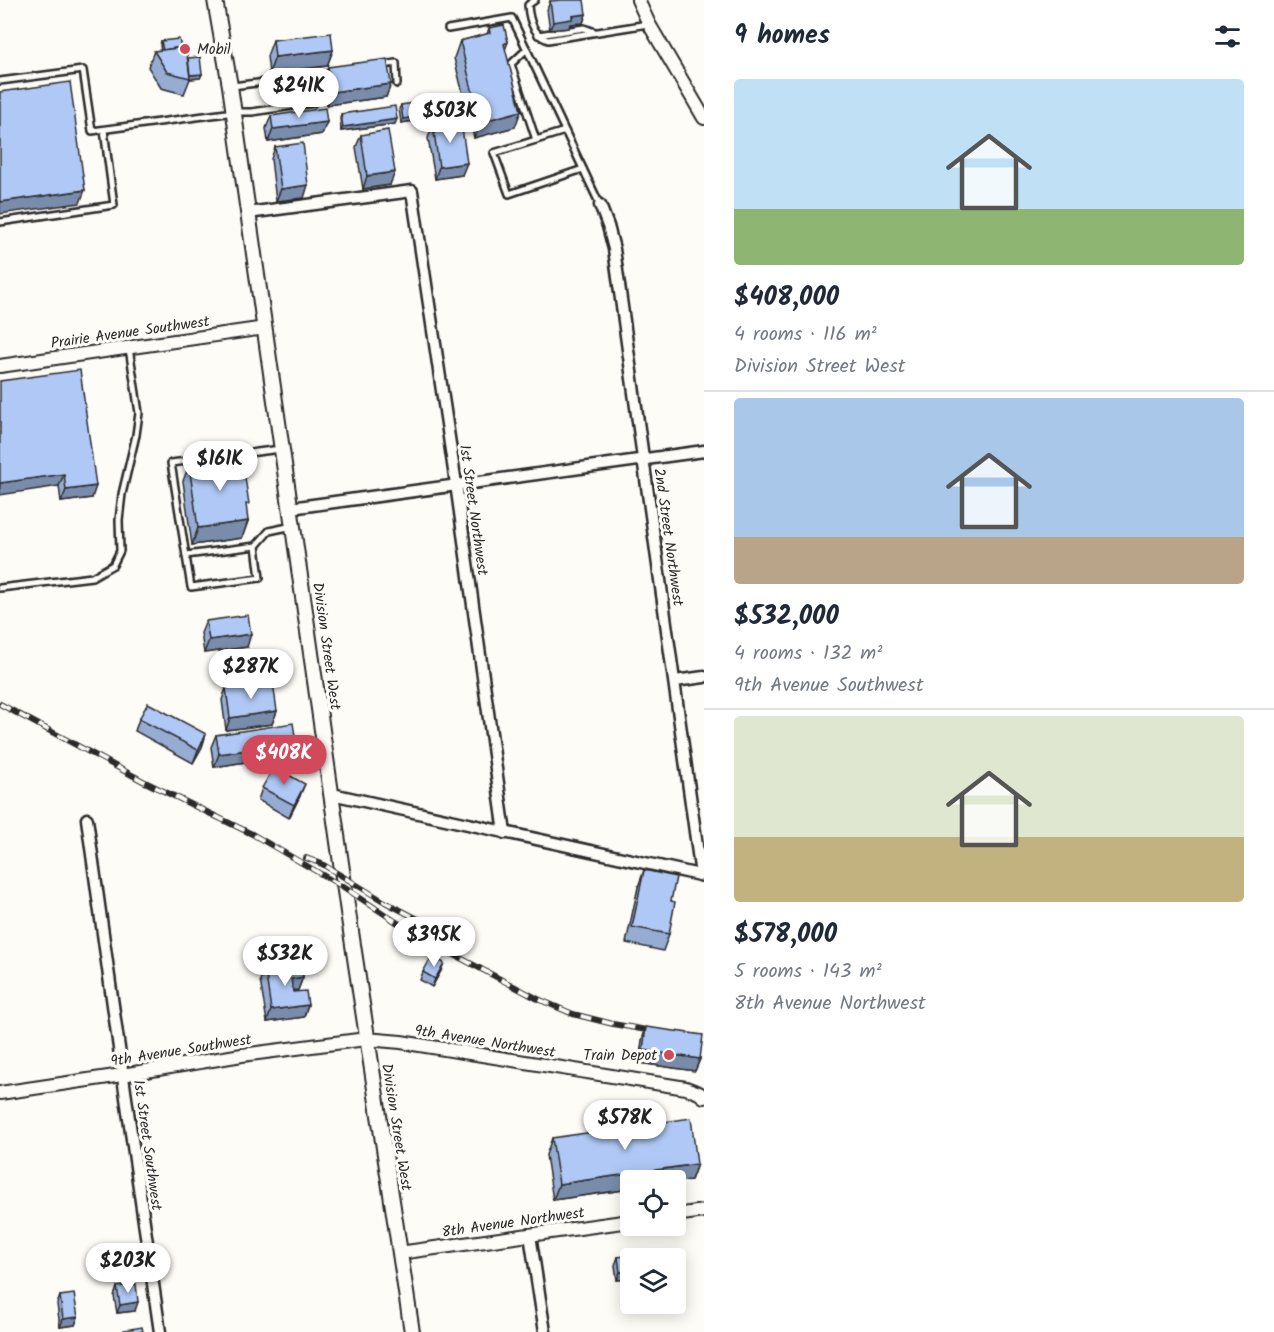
<!DOCTYPE html>
<meta charset="utf-8">
<style>
:root{--surface:#fff;--page:#f2f2f3;--text:#1f2937;--muted:#747a83;--line:#e0e1e3;--accent:#d1495b}
body{margin:0;font-family:Kalam,sans-serif;background:var(--page);color:var(--text);height:100vh;display:flex;flex-direction:column;font-size:22px;white-space:nowrap}
*{box-sizing:border-box;margin:0}
p{font-size:20px;color:var(--muted)}
.icon{flex:none;width:33px;height:33px;fill:none;stroke:currentColor;stroke-width:2;stroke-linecap:round;stroke-linejoin:round}
.map{position:relative;flex:1;overflow:hidden}
.sheet{display:flex;flex-direction:column;background:var(--surface);width:570px}
.sheet>*{flex:none}
.controls{position:absolute;left:620px;top:1170px;display:grid;gap:12px}
.controls a{display:grid;place-items:center;width:66px;height:66px;border-radius:6px;background:var(--surface);box-shadow:0 3px 15px #0003;font-size:30px}
.price{position:absolute;translate:-50% -51px;padding:0 14px;border-radius:21px;background:#fff;color:#222;font-size:20px;line-height:39px;filter:drop-shadow(0 2px 3px #0008)}
.price::after{content:'';position:absolute;left:50%;top:36px;width:18px;height:14px;margin-left:-9px;background:inherit;clip-path:polygon(0 0,100% 0,50% 100%)}
.price.active{background:var(--accent);color:#fff}
ul{padding:0;list-style:none}
li{display:grid;align-content:center;gap:12px;height:318px;padding:0 30px}
li+li{border-top:2px solid var(--line)}
li span{display:grid;place-items:center;height:186px;border-radius:6px;color:#555}
li>.icon{margin-inline-start:auto}
span .icon{width:108px;height:108px;fill:#fffc;stroke-width:1}
li b{font-size:26px}
h2{display:flex;justify-content:space-between;align-items:center;height:72px;padding:0 30px;font-size:26px}
main{display:flex;flex:1;min-height:0}
.map>svg:first-child{display:block}
</style>
<main>
<div class="map">
<svg width="704" height="1332" viewBox="0 0 704 1332">
<rect width="100%" height="100%" fill="#fdfcf7"/>
<filter id="ink" filterUnits="userSpaceOnUse"><feTurbulence type="fractalNoise" baseFrequency=".0167" numOctaves="2"/><feDisplacementMap in="SourceGraphic" scale="12" xChannelSelector="R" yChannelSelector="G"/><feConvolveMatrix kernelMatrix="1 2 1 2 8 2 1 2 1" color-interpolation-filters="sRGB"/></filter>
<g filter="url(#ink)">
<g fill="none" stroke-linecap="round" stroke-linejoin="round">
<g stroke="#2b2b2b" stroke-width="10">
<g id="service">
<path d="M535 0 528 5C529 20 533 35 548 40L648 24"/>
<polyline points="448,29 512,18 600,205"/>
<polyline points="538,35 584,28 595,32"/>
<polyline points="527,49 511,64 536,140"/>
<polyline points="383,65 396,63 397,84"/>
<polyline points="0,81 83,70 92,131 234,112 252,112 313,103 317,87 316,76"/>
<polyline points="232,86 316,76 332,73"/>
<polyline points="565,131 494,153 509,194 583,169"/>
<polyline points="0,222 114,205 104,130"/>
<polyline points="256,546 260,578 191,587 171,463 281,449"/>
<polyline points="186,555 256,546 269,531 293,526"/>
<polyline points="0,588 92,577 113,565 120,551 119,520 122,494 136,435 139,413 129,348"/>
</g>
</g>
<g stroke="#2b2b2b" stroke-width="15">
<g id="minor">
<path d="M600 205 608 226 614 249C642 458 673 666 701 875"/>
<polyline points="248,213 412,191 456,484 505,833"/>
<polyline points="291,508 704,451"/>
<polyline points="675,681 704,677"/>
<polyline points="332,794 704,876"/>
<polyline points="87,819 125,1091 160,1332"/>
<polyline points="530,1235 545,1332"/>
</g>
</g>
<g stroke="#2b2b2b" stroke-width="16">
<g id="tertiary">
<polyline points="638,0 649,24 704,118"/>
<polyline points="0,366 265,328"/>
<polyline points="0,1093 122,1075 242,1055 366,1039 401,1042 686,1088 699,1093 704,1097"/>
<polyline points="675,1215 704,1211"/>
<polyline points="399,1253 630,1221"/>
</g>
</g>
<g stroke="#2b2b2b" stroke-width="18">
<polyline id="secondary" points="215,0 230,86 348,912 412,1332"/>
</g>
<use href="#service" stroke="#fdfcf7" stroke-width="5"/>
<use href="#minor" stroke="#fdfcf7" stroke-width="10"/>
<use href="#tertiary" stroke="#fdfcf7" stroke-width="12"/>
<use href="#secondary" stroke="#fdfcf7" stroke-width="14"/>
<g stroke="#2b2b2b" stroke-width="6">
<g id="rail">
<polyline points="0,704 143,781 252,834 345,888 413,933 538,999 573,1014 613,1024 663,1033"/>
<polyline points="306,858 322,864 385,902 435,928"/>
</g>
</g>
<use href="#rail" stroke="#fdfcf7" stroke-width="4" stroke-dasharray="11" stroke-linecap="butt"/>
</g>
<g fill="#96acd3" stroke="#2b2b2b" stroke-width="1.5">
<polygon points="550,1 586,14 583,23 570,24 569,28 550,30 547,10"/>
<polygon points="489,28 508,42 505,50 515,127 474,138 454,58 460,41 487,34"/>
<polygon points="273,40 333,50 327,66 269,73 267,56"/>
<polygon points="161,41 181,47 188,58 202,74 200,78 190,79 184,94 161,88 148,67 154,51 161,50 160,46"/>
<polygon points="328,67 391,84 386,97 327,105 324,80"/>
<polygon points="401,105 454,115 401,123 399,109"/>
<polygon points="341,114 395,124 341,131 340,118"/>
<polygon points="271,116 327,122 322,134 268,142 266,128"/>
<polygon points="433,125 462,175 435,179 428,138"/>
<polygon points="361,135 390,185 363,189 356,147"/>
<polygon points="275,147 304,198 276,201 271,159"/>
<polygon points="0,381 92,498 61,502 59,486"/>
<polygon points="189,465 248,521 242,538 192,545 183,481"/>
<polygon points="206,621 247,647 204,653 201,633"/>
<polygon points="226,688 277,711 272,724 226,730 222,700"/>
<polygon points="139,719 206,734 202,747 193,763 135,731"/>
<polygon points="216,735 291,755 214,767 211,747"/>
<polygon points="262,788 300,796 289,818 258,800"/>
<polygon points="644,870 671,901 669,934 663,951 626,943 638,887"/>
<polygon points="265,968 303,977 298,990 293,990 304,1017 267,1022 260,980"/>
<polygon points="441,971 432,987 420,980 423,972"/>
<polygon points="646,1027 700,1059 695,1071 639,1063 642,1040"/>
<polygon points="552,1138 697,1164 691,1180 630,1180 630,1189 553,1200 546,1155"/>
<polygon points="618,1257 630,1258 630,1279 617,1280 615,1265"/>
<polygon points="117,1287 135,1311 117,1313 114,1296"/>
<polygon points="60,1296 78,1317 75,1325 60,1327 57,1304"/>
</g>
<g fill="#7a8cac" stroke="#2b2b2b" stroke-width="1.5">
<polygon points="586,14 583,23 570,24 569,28 550,30 553,22 572,16"/>
<polygon points="333,50 327,66 269,73 275,57"/>
<polygon points="202,74 200,78 190,79 190,78 189,75"/>
<polygon points="391,84 386,97 327,105 332,92"/>
<polygon points="456,111 454,115 401,123 403,119"/>
<polygon points="521,111 515,127 474,138 480,122"/>
<polygon points="397,119 395,124 341,131 343,127"/>
<polygon points="327,122 322,134 268,142 273,129"/>
<polygon points="467,163 462,175 435,179 439,167"/>
<polygon points="395,172 390,185 363,189 367,176"/>
<polygon points="308,185 304,198 276,201 281,189"/>
<polygon points="85,190 80,203 0,214 0,202"/>
<polygon points="64,474 59,486 0,495 0,483"/>
<polygon points="96,486 92,498 61,502 66,490"/>
<polygon points="248,521 242,538 192,545 198,528"/>
<polygon points="251,634 247,647 204,653 209,640"/>
<polygon points="277,711 272,724 226,730 230,718"/>
<polygon points="206,734 202,747 193,763 198,750"/>
<polygon points="296,743 291,755 214,767 219,754"/>
<polygon points="305,784 300,796 289,818 294,805"/>
<polygon points="444,963 441,971 432,987 435,979"/>
<polygon points="303,977 298,990 286,991 291,979"/>
<polygon points="308,1005 304,1017 267,1022 271,1010"/>
<polygon points="643,1050 700,1059 695,1071 639,1063"/>
<polygon points="697,1164 691,1180 675,1182 675,1180 630,1180 630,1189 553,1200 559,1184"/>
<polygon points="630,1271 630,1279 617,1280 620,1272"/>
<polygon points="138,1302 135,1311 117,1313 120,1305"/>
<polygon points="78,1317 75,1325 60,1327 63,1319"/>
</g>
<g fill="#afc8f5" stroke="#2b2b2b" stroke-width="1.5">
<polygon points="561,0 584,0 586,14 572,16 572,19 553,22 550,1"/>
<polygon points="504,25 508,42 504,44 521,111 480,122 460,41 490,33 489,28"/>
<polygon points="331,33 333,50 275,57 273,40"/>
<polygon points="179,39 181,47 163,50 161,41"/>
<polygon points="186,47 190,78 167,72 154,51"/>
<polygon points="200,57 202,74 190,75 188,58"/>
<polygon points="387,59 391,84 332,92 328,67"/>
<polygon points="70,82 85,190 0,202 0,92"/>
<polygon points="454,97 456,111 403,119 401,105"/>
<polygon points="395,106 397,119 343,127 341,114"/>
<polygon points="325,108 327,122 273,129 271,116"/>
<polygon points="461,121 467,163 439,167 433,125"/>
<polygon points="388,130 395,172 367,176 361,135"/>
<polygon points="303,143 308,185 281,189 275,147"/>
<polygon points="80,370 96,486 66,490 64,474 0,483 0,381"/>
<polygon points="242,457 249,504 246,504 248,521 198,528 189,465"/>
<polygon points="248,615 251,634 209,640 206,621"/>
<polygon points="273,682 277,711 230,718 226,688"/>
<polygon points="148,703 206,734 198,750 139,719"/>
<polygon points="293,723 296,743 219,754 216,735"/>
<polygon points="274,767 305,784 294,805 262,788"/>
<polygon points="644,870 676,877 671,901 675,902 669,934 632,927"/>
<polygon points="432,956 444,963 435,979 423,972"/>
<polygon points="301,963 303,977 291,979 293,992 306,991 308,1005 271,1010 265,968"/>
<polygon points="646,1027 703,1035 700,1059 643,1050"/>
<polygon points="691,1118 697,1164 559,1184 552,1138"/>
<polygon points="640,1254 640,1258 630,1258 630,1271 620,1272 618,1257"/>
<polygon points="136,1284 138,1302 120,1305 117,1287"/>
<polygon points="74,1294 78,1317 63,1319 60,1296"/>
<polygon points="142,1327 143,1332 125,1332 124,1330"/>
</g>
</g>
<g fill="#d1495b" stroke="#fdfcf7" stroke-width="2">
<circle cx="185" cy="49" r="6"/>
<circle cx="669" cy="1055" r="6"/>
</g>
<g text-anchor="middle" stroke-width="6" stroke-linejoin="round" paint-order="stroke">
<g font-size="15" fill="#2b2b2b" stroke="#fdfcf7" text-anchor="start">
<text x="197" y="54">Mobil</text>
<text x="657" y="1060" text-anchor="end">Train Depot</text>
</g>
<g font-size="15" fill="#2b2b2b" stroke="#fdfcf7">
<text transform="translate(130 332) rotate(-8)" y="5">Prairie Avenue Southwest</text>
<text transform="translate(474 510) rotate(82)" y="5">1st Street Northwest</text>
<text transform="translate(669 537) rotate(82)" y="5">2nd Street Northwest</text>
<text transform="translate(327 646) rotate(82)" y="5">Division Street West</text>
<text transform="translate(485 1041) rotate(9)" y="5">9th Avenue Northwest</text>
<text transform="translate(181 1050) rotate(-9)" y="5">9th Avenue Southwest</text>
<text transform="translate(397 1127) rotate(81)" y="5">Division Street West</text>
<text transform="translate(148 1145) rotate(82)" y="5">1st Street Southwest</text>
<text transform="translate(513 1222) rotate(-8)" y="5">8th Avenue Northwest</text>
</g>
</g>
</svg>
<div class="controls">
<a><svg class="icon" aria-label="locate" viewBox="0 0 24 24"><circle cx="12" cy="12" r="6"/><path d="M12 2v4M12 18v4M2 12h4M18 12h4"/></svg></a>
<a><svg class="icon" aria-label="layers" viewBox="0 0 24 24"><path d="M12 4l9 5-9 5-9-5zM3 14l9 5 9-5"/></svg></a>
</div>
<b class="price" style="left:299px;top:119px">$241K</b>
<b class="price" style="left:450px;top:144px">$503K</b>
<b class="price" style="left:220px;top:492px">$161K</b>
<b class="price" style="left:251px;top:700px">$287K</b>
<b class="price active" style="left:284px;top:786px">$408K</b>
<b class="price" style="left:434px;top:968px">$395K</b>
<b class="price" style="left:285px;top:987px">$532K</b>
<b class="price" style="left:625px;top:1151px">$578K</b>
<b class="price" style="left:128px;top:1294px">$203K</b>
</div>
<section class="sheet">
<h2>9 homes<svg class="icon" aria-label="filters" viewBox="0 0 24 24"><path d="M4 7h16M4 17h16"/><circle cx="9" cy="7" r="2"/><circle cx="15" cy="17" r="2"/></svg></h2>
<ul>
<li><span style="background:linear-gradient(#bfe0f5 70%,#8fb573 0)"><svg class="icon" aria-label="home" viewBox="0 0 24 24"><path d="M3 11l9-7 9 7M6 9v11h12V9"/></svg></span><div><b>$408,000</b><p>4 rooms · 116 m²</p><p>Division Street West</p></div></li>
<li><span style="background:linear-gradient(#a9c7e8 75%,#b9a48a 0)"><svg class="icon" aria-label="home" viewBox="0 0 24 24"><path d="M3 11l9-7 9 7M6 9v11h12V9"/></svg></span><div><b>$532,000</b><p>4 rooms · 132 m²</p><p>9th Avenue Southwest</p></div></li>
<li><span style="background:linear-gradient(#dfe7d0 65%,#c2b280 0)"><svg class="icon" aria-label="home" viewBox="0 0 24 24"><path d="M3 11l9-7 9 7M6 9v11h12V9"/></svg></span><div><b>$578,000</b><p>5 rooms · 143 m²</p><p>8th Avenue Northwest</p></div></li>
</ul>
</section>
</main>
